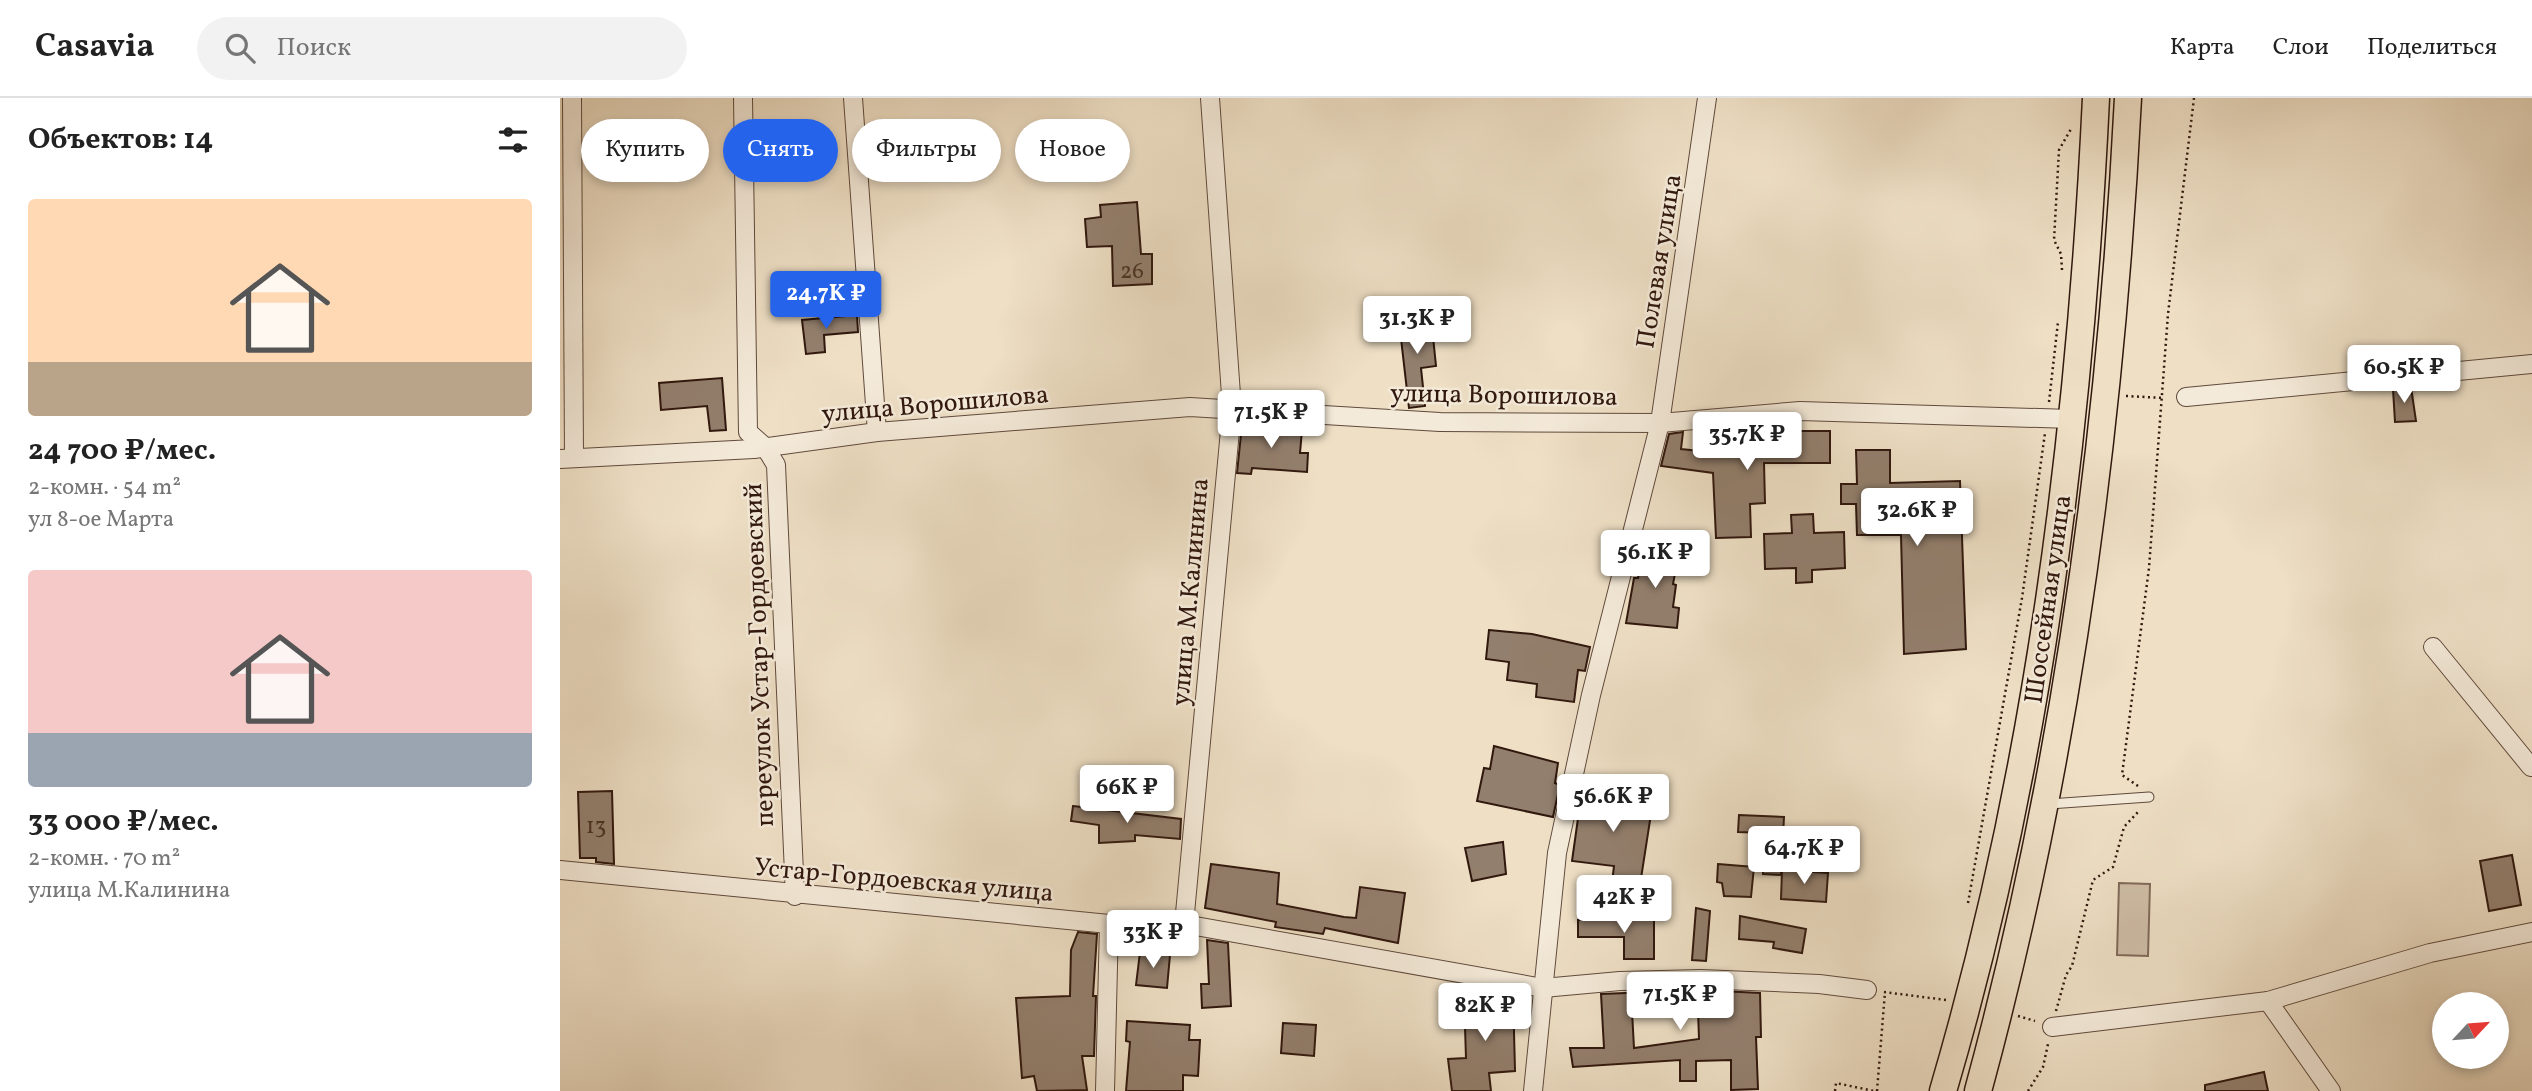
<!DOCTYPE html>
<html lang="ru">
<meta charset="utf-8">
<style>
:root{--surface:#fff;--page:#f2f2f2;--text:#222;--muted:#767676;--line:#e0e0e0;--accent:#2563eb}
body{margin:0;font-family:Vollkorn,serif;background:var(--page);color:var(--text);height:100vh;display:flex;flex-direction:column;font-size:26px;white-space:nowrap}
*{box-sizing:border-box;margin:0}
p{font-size:23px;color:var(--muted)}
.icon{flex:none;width:38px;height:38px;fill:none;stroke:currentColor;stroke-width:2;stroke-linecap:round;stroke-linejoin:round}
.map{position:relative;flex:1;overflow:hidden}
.sheet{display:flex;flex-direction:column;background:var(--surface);width:560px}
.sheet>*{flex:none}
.banner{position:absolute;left:21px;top:21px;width:665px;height:63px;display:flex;gap:14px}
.needle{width:46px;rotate:64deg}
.buttons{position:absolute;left:1872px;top:894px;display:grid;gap:14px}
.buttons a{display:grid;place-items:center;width:77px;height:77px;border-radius:50%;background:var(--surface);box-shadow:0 4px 10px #0003;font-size:35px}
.price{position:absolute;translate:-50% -60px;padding:0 16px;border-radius:7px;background:#fff;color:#222;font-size:23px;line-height:46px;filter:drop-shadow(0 2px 4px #0008)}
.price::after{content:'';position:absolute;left:50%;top:42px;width:21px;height:16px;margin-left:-10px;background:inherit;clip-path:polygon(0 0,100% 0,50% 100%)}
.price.current{background:var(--accent);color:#fff}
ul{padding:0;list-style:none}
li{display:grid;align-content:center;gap:14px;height:371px;padding:0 28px}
li span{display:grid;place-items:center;height:217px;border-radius:7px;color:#555}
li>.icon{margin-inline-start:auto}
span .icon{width:126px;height:126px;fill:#fffc;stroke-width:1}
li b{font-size:30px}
h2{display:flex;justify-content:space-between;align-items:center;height:84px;padding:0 28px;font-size:30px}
.tag{padding:0 24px;border-radius:32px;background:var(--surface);box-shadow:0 4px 10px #0003;font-size:24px;line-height:63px}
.tag.current{background:var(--accent);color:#fff}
header{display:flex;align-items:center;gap:42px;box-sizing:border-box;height:98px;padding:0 35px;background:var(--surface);border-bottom:2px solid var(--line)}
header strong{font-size:33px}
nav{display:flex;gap:38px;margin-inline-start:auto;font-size:24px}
.search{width:490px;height:63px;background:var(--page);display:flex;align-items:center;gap:18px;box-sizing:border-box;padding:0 24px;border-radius:38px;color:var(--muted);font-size:26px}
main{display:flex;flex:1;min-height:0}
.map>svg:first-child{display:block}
</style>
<header>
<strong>Casavia</strong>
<div class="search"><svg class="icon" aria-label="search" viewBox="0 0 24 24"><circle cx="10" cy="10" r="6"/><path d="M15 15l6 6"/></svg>Поиск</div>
<nav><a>Карта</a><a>Слои</a><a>Поделиться</a></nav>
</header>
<main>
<section class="sheet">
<h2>Объектов: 14<svg class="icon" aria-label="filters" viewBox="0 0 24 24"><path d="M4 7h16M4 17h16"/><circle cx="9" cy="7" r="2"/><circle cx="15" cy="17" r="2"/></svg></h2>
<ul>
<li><span style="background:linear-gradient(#ffd9b3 75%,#b9a48a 0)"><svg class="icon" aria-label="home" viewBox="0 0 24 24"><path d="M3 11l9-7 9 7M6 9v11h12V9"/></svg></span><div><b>24 700 ₽/мес.</b><p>2-комн. · 54 m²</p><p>ул 8-ое Марта</p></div></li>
<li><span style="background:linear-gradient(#f6c9c9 75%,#9aa5b1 0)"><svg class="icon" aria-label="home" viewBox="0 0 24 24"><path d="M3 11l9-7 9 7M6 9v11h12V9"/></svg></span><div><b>33 000 ₽/мес.</b><p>2-комн. · 70 m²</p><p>улица М.Калинина</p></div></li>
</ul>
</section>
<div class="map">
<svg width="1972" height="993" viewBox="0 0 1972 993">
<rect width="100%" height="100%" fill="#eedfc5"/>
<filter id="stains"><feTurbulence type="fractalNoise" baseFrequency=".00286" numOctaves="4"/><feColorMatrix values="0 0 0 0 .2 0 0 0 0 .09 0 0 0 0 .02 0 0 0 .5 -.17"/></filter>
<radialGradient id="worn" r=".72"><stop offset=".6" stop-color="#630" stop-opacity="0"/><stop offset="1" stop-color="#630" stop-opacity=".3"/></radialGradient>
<polygon fill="#cebda6" stroke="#806a5a" stroke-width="2" points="1559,785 1590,786 1588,858 1557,857"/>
<g fill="#937f6d" stroke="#31180e" stroke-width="2" fill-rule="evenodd">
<polygon points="577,104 581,156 592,156 592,186 553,188 552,148 527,149 525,121 541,119 540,107"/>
<polygon points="297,217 298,234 264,237 265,254 246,256 242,222"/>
<polygon points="871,219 876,268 861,270 865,308 849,310 839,223"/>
<polygon points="162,280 166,332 150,333 147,308 101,312 99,285"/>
<polygon points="1851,289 1856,323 1835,324 1833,291"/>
<polygon points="682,327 742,332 740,355 748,355 747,374 692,370 691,376 677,375"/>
<polygon points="1195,333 1270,333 1270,365 1204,365 1205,405 1190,406 1191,439 1156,440 1153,375 1101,368 1109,336 1123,334 1121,351 1149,354 1149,358 1195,356"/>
<polygon points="1296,352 1330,352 1330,385 1400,383 1406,551 1344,556 1341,437 1297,437 1296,406 1281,406 1281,386 1297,386"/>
<polygon points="1253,416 1254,435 1284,434 1285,470 1252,472 1252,484 1236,485 1236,470 1205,471 1204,436 1232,435 1231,417"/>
<polygon points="1085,447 1119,454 1113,486 1116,487 1113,509 1119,510 1117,530 1066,525 1074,480 1078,480"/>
<polygon points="929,532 972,536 1030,549 1025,573 1018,572 1014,604 976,599 977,586 947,582 949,564 926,561"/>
<polygon points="934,648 998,665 995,685 1000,687 993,719 917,703 924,670 930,671"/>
<polygon points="1022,692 1093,703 1080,787 1052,784 1054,768 1012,763"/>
<polygon points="52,693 54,766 36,764 36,760 20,760 18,694"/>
<polygon points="513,708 621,721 620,741 575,737 575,743 539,745 539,727 511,723"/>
<polygon points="1179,717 1224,719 1221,777 1203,776 1205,735 1178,734"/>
<polygon points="943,744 946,776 912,783 905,750"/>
<polygon points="1952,757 1961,807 1929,813 1920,763"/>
<polygon points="651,766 719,775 717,806 784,819 796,820 800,789 845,795 838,845 765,830 763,836 715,829 716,824 645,810"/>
<polygon points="1158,766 1194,769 1191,799 1164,798 1162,785 1157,784"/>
<polygon points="1222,772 1268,775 1266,804 1221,801"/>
<polygon points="1136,810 1150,813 1146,863 1132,862"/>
<polygon points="1180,818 1246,831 1242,855 1213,850 1214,844 1179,841"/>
<polygon points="1018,822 1094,822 1094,861 1064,861 1064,839 1018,839"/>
<polygon points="518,834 537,836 533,898 536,898 534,958 522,958 527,992 477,993 474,978 462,980 456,900 510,898 511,852"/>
<polygon points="647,842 668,845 671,908 642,910 641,886 649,886"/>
<polygon points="580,854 610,857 607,890 576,887"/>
<path d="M1141 892 1200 895 1201 939H1196L1198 991 1171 992V962L1136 963V983H1120V962L1013 969 1010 950H1044L1041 896ZM1138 912 1139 941 1074 950 1072 913Z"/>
<polygon points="953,896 955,973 929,975 931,993 892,993 888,961 906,960 904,898"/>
<polygon points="567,923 630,927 629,942 640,942 638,978 623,977 623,993 566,993 570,944 566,943"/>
<polygon points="723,925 756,927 754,958 721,955"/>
<polygon points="1704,974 1708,993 1645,993 1645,987"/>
</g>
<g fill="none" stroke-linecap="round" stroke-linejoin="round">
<g stroke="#604a3c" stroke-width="11">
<polyline id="service" points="1489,706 1589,699"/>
</g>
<g stroke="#604a3c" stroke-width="20">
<g id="minor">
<polyline points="12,0 14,360"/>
<polyline points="183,0 188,334 205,349 216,367 235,798"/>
<polyline points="293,0 317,334"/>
<polyline points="1626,299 1972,266"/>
<polyline points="0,361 194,351 317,334 630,309 880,324 1100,325 1240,313 1511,321"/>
<polyline points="1873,549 1971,669"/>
<polyline points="0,772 549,826 624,826 983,890 1060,883 1141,881 1259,886 1307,892"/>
<polyline points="624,826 672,311 650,0"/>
<polyline points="1708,903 1771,993"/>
<polyline points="1492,929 1708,903 1870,855 1972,834"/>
<polyline points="545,993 549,826"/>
<polyline points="973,993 997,755 1031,597 1100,325 1147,0"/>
</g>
</g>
<g stroke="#31180e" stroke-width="29">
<g id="primary">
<path d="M1383 993C1478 671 1520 335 1536 0"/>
<path d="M1418 993C1506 670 1551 334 1568 0"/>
</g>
</g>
<g stroke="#31180e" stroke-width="2.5" stroke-dasharray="2 3.5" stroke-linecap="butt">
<polyline points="1502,172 1501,156 1494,142 1499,52 1511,31"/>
<polyline points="1566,298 1604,300"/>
<polyline points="1489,304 1498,224"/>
<polyline points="1578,688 1562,677 1589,470 1608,216 1634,0"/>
<polyline points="1408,805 1462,500 1485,335"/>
<polyline points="1324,894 1386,902"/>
<polyline points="1496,913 1506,877 1512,868 1533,782 1553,769 1564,729 1579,713"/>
<polyline points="1458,918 1475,923"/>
<polyline points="1275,993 1276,985 1314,993"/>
<polyline points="1317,993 1325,894"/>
<polyline points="1468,993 1483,969 1488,946"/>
</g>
<use href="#service" stroke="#f4ead9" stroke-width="9"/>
<use href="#minor" stroke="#f4ead9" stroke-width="18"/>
<use href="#primary" stroke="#eedfc5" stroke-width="26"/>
</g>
<g text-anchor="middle" stroke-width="5" stroke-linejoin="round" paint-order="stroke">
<g font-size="23" fill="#4a3226">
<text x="572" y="180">26</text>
<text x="36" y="735">13</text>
</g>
<g font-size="26" fill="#31180e" stroke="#f4ead9">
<text transform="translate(1098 163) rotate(-81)" y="9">Полевая улица</text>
<text transform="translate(944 296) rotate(1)" y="9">улица Ворошилова</text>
<text transform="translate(375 305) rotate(-5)" y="9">улица Ворошилова</text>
<text transform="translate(629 494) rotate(-85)" y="9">улица М.Калинина</text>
<text transform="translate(1487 501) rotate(-82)" y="9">Шоссейная улица</text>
<text transform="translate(198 557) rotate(-92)" y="9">переулок Устар-Гордоевский</text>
<text transform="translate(344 781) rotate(5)" y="9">Устар-Гордоевская улица</text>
</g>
</g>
<rect width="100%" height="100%" filter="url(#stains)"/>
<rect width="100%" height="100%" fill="url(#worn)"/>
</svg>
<div class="buttons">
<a><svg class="needle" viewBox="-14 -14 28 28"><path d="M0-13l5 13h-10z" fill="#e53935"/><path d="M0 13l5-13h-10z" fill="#767676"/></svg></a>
</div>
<b class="price current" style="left:266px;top:233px">24.7K ₽</b>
<b class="price" style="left:857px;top:258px">31.3K ₽</b>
<b class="price" style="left:1844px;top:307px">60.5K ₽</b>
<b class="price" style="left:711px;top:352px">71.5K ₽</b>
<b class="price" style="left:1187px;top:374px">35.7K ₽</b>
<b class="price" style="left:1357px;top:450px">32.6K ₽</b>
<b class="price" style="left:1095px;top:492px">56.1K ₽</b>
<b class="price" style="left:567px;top:727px">66K ₽</b>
<b class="price" style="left:1053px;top:736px">56.6K ₽</b>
<b class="price" style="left:1244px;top:788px">64.7K ₽</b>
<b class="price" style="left:1064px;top:837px">42K ₽</b>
<b class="price" style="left:593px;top:872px">33K ₽</b>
<b class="price" style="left:1120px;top:934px">71.5K ₽</b>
<b class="price" style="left:925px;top:945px">82K ₽</b>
<div class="banner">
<a class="tag">Купить</a>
<a class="tag current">Снять</a>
<a class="tag">Фильтры</a>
<a class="tag">Новое</a>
</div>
</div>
</main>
